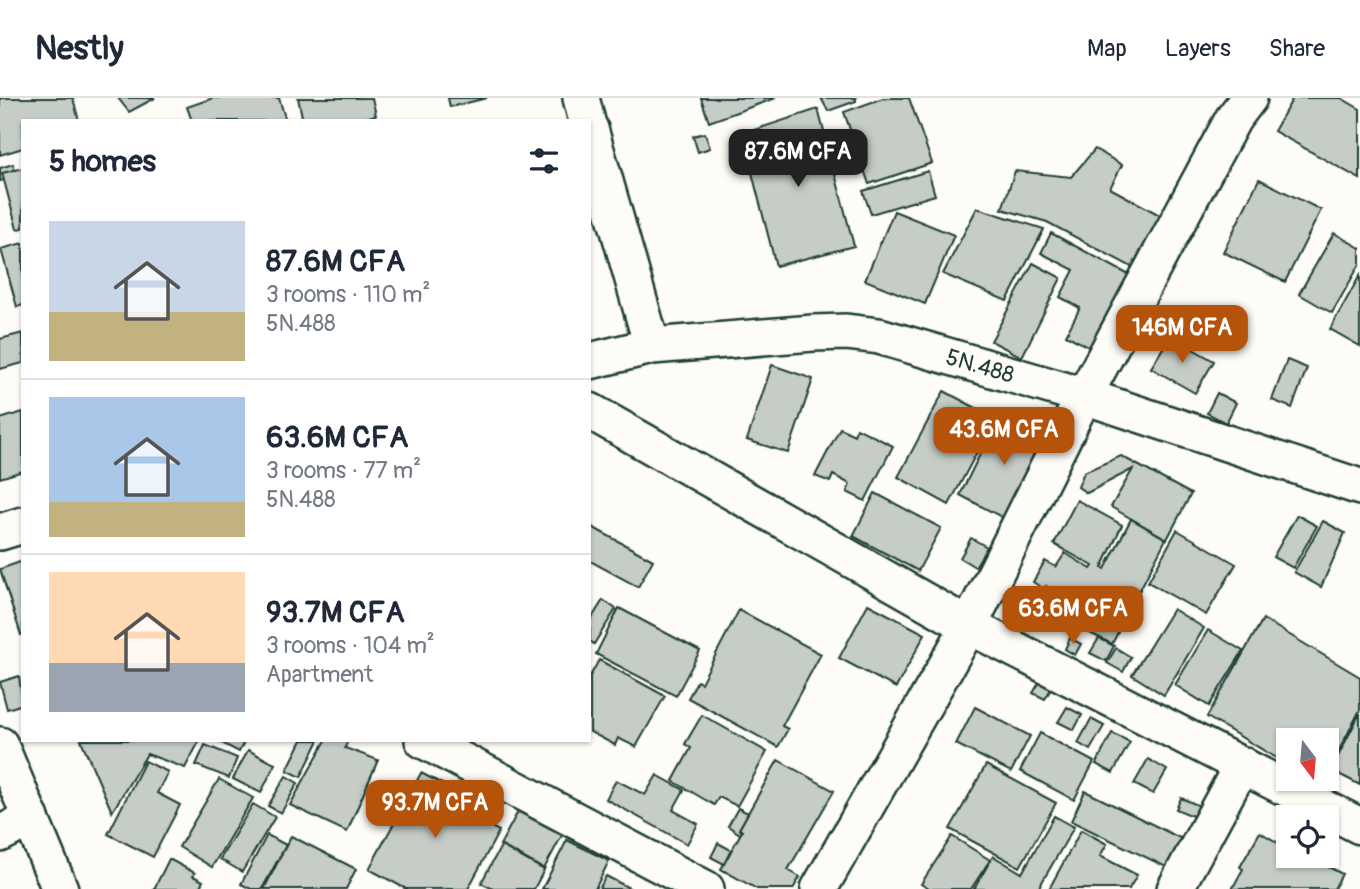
<!DOCTYPE html>
<meta charset="utf-8">
<style>
:root{--surface:#fff;--page:#f6f6f7;--text:#1f2937;--muted:#747a83;--line:#e0e1e3;--accent:#b45309}
body{margin:0;font-family:Pangolin,sans-serif;background:var(--page);color:var(--text);height:100vh;display:flex;flex-direction:column;font-size:26px;white-space:nowrap}
*{box-sizing:border-box;margin:0}
p{font-size:23px;color:var(--muted)}
.icon{flex:none;width:38px;height:38px;fill:none;stroke:currentColor;stroke-width:2;stroke-linecap:round;stroke-linejoin:round}
.map{position:relative;flex:1;overflow:hidden}
.drawer{position:absolute;left:21px;top:21px;width:570px;height:623px;display:flex;flex-direction:column;background:var(--surface);border-radius:0px;box-shadow:0 2px 5px #0004}
.drawer>*{flex:none}
.needle{width:46px;rotate:164deg}
.controls{position:absolute;left:1276px;top:630px;display:grid;gap:14px}
.controls a{display:grid;place-items:center;width:63px;height:63px;border-radius:0px;background:var(--surface);box-shadow:0 2px 5px #0004;font-size:35px}
.price{position:absolute;translate:-50% -60px;padding:0 16px;border-radius:14px;background:var(--accent);color:#fff;font-size:23px;line-height:46px;filter:drop-shadow(0 2px 4px #0008)}
.price::after{content:'';position:absolute;left:50%;top:42px;width:21px;height:16px;margin-left:-10px;background:inherit;clip-path:polygon(0 0,100% 0,50% 100%)}
.price.on{background:#222;color:#fff}
ul{padding:0;list-style:none}
li{display:flex;align-items:center;gap:21px;height:175px;padding:0 28px}
li+li{border-top:2px solid var(--line)}
li span{display:grid;place-items:center;flex:none;width:196px;height:140px;border-radius:0px;color:#555}
li>.icon{margin-inline-start:auto}
span .icon{width:84px;height:84px;fill:#fffc;stroke-width:1}
li b{font-size:30px}
h2{display:flex;justify-content:space-between;align-items:center;height:84px;padding:0 28px;font-size:30px}
header{display:flex;align-items:center;gap:42px;box-sizing:border-box;height:98px;padding:0 35px;background:var(--surface);border-bottom:2px solid var(--line)}
header strong{font-size:33px}
nav{display:flex;gap:38px;margin-inline-start:auto;font-size:24px}
.map>svg:first-child{display:block}
</style>
<header>
<strong>Nestly</strong>
<nav><a>Map</a><a>Layers</a><a>Share</a></nav>
</header>
<div class="map">
<svg width="1360" height="791" viewBox="0 0 1360 791">
<rect width="100%" height="100%" fill="#fdfcf7"/>
<filter id="ink" filterUnits="userSpaceOnUse"><feTurbulence type="fractalNoise" baseFrequency=".0143" numOctaves="2"/><feDisplacementMap in="SourceGraphic" scale="14" xChannelSelector="R" yChannelSelector="G"/><feConvolveMatrix kernelMatrix="1 2 1 2 8 2 1 2 1" color-interpolation-filters="sRGB"/></filter>
<g filter="url(#ink)">
<g fill="#c6cdc7" stroke="#1f3d34" stroke-width="2">
<polygon points="0,0 73,0 79,23 23,23 23,50 0,57"/>
<polygon points="118,0 155,0 129,14"/>
<polygon points="213,0 279,0 286,23 192,23 187,9"/>
<polygon points="298,0 372,0 376,17 355,23 303,23"/>
<polygon points="448,0 487,0 450,9"/>
<polygon points="701,0 776,0 709,24"/>
<polygon points="821,0 856,0 856,3 828,13"/>
<polygon points="883,0 909,0 932,65 869,86 844,14"/>
<polygon points="1293,0 1341,0 1360,11 1360,81 1274,33"/>
<polygon points="818,11 854,148 776,168 742,36"/>
<polygon points="705,35 710,50 698,54 693,38"/>
<polygon points="1095,51 1122,67 1110,90 1169,122 1141,174 1047,124 1002,111 1015,73 1071,79"/>
<polygon points="13,66 16,79 0,83 0,70"/>
<polygon points="23,70 23,130 17,131 2,75"/>
<polygon points="928,73 935,97 871,116 863,93"/>
<polygon points="1259,81 1321,112 1285,184 1223,154"/>
<polygon points="977,110 1044,131 1007,203 943,176"/>
<polygon points="894,113 954,137 925,206 865,182"/>
<polygon points="1051,135 1131,178 1092,251 1066,237 1080,210 1060,199 1074,172 1041,155"/>
<polygon points="1334,135 1360,150 1360,166 1332,215 1299,196"/>
<polygon points="23,145 23,207 17,209 1,151"/>
<polygon points="1033,165 1061,180 1022,259 991,243"/>
<polygon points="1360,177 1360,248 1330,231"/>
<polygon points="23,235 23,265 0,271 0,241"/>
<polygon points="1170,238 1214,263 1195,295 1151,270"/>
<polygon points="1287,262 1307,270 1292,310 1272,302"/>
<polygon points="772,267 813,281 788,355 747,342"/>
<polygon points="944,293 995,320 949,407 898,379"/>
<polygon points="1217,295 1236,305 1226,325 1207,315"/>
<polygon points="23,314 23,373 0,380 0,321"/>
<polygon points="1000,315 1049,341 1009,423 960,397"/>
<polygon points="840,330 854,337 857,330 893,348 865,403 847,394 850,386 833,377 830,384 815,378"/>
<polygon points="1121,358 1191,396 1167,441 1111,409 1133,371 1087,395 1078,389 1084,374"/>
<polygon points="875,395 941,430 918,473 853,438"/>
<polygon points="1077,402 1122,427 1102,470 1105,471 1131,421 1166,441 1112,546 1063,522 1073,505 1046,488 1044,491 1033,484 1045,463 1056,469 1065,455 1091,471 1093,468 1054,446"/>
<polygon points="1297,417 1317,428 1293,470 1273,459"/>
<polygon points="1323,423 1345,435 1321,489 1294,474"/>
<polygon points="590,428 653,462 638,489 590,463"/>
<polygon points="1177,432 1236,466 1206,517 1148,484"/>
<polygon points="971,440 987,449 975,469 960,460"/>
<polygon points="23,463 23,536 21,537 0,471"/>
<polygon points="1038,496 1056,503 1049,521 1030,514"/>
<polygon points="603,502 616,511 594,546 590,543 590,523"/>
<polygon points="868,506 925,536 896,590 839,560"/>
<polygon points="619,510 700,553 676,598 596,556"/>
<polygon points="1173,511 1204,530 1164,597 1132,577"/>
<polygon points="739,512 821,556 782,628 788,631 778,649 688,600 697,583 701,585"/>
<polygon points="1263,521 1360,579 1360,612 1334,662 1326,657 1326,642 1296,642 1297,640 1293,637 1288,642 1280,662 1207,619"/>
<polygon points="1208,532 1243,553 1209,608 1175,587"/>
<polygon points="1070,540 1081,546 1075,557 1065,551"/>
<polygon points="1099,540 1114,548 1106,563 1090,555"/>
<polygon points="1116,550 1131,559 1123,574 1107,565"/>
<polygon points="599,562 665,598 636,649 618,640 615,647 590,634 590,578"/>
<polygon points="1044,577 1055,584 1045,601 1033,595"/>
<polygon points="19,578 23,606 7,611 0,584"/>
<polygon points="975,609 1030,638 1011,674 956,646"/>
<polygon points="1067,609 1082,617 1074,632 1058,624"/>
<polygon points="1360,615 1360,687 1331,672"/>
<polygon points="702,617 767,654 737,708 719,699 714,707 673,683 691,650 685,646"/>
<polygon points="1091,621 1104,628 1090,652 1078,645"/>
<polygon points="1040,635 1094,664 1074,702 1020,673"/>
<polygon points="1112,635 1130,644 1113,675 1096,666"/>
<polygon points="81,642 200,642 185,670 147,656 112,714"/>
<polygon points="216,642 245,642 239,654"/>
<polygon points="302,642 319,642 301,679 287,672"/>
<polygon points="348,642 345,650 378,662 347,734 290,707 326,642"/>
<polygon points="205,647 237,660 229,680 196,667"/>
<polygon points="248,652 275,666 261,695 233,681"/>
<polygon points="1148,661 1167,672 1153,696 1134,686"/>
<polygon points="778,662 834,693 788,772 800,779 793,791 757,791 721,771 742,733 739,731"/>
<polygon points="145,663 168,674 157,695 180,707 153,759 108,736"/>
<polygon points="986,667 1056,705 1020,769 950,731"/>
<polygon points="421,675 481,706 474,720 499,733 468,791 406,791 369,771"/>
<polygon points="657,677 684,692 673,712 698,726 687,746 606,701 616,682 645,697"/>
<polygon points="286,678 298,685 281,715 268,708"/>
<polygon points="219,681 253,700 212,769 179,749"/>
<polygon points="1085,693 1182,741 1168,770 1071,723"/>
<polygon points="1181,700 1200,708 1195,719 1176,711"/>
<polygon points="253,706 275,719 242,774 220,761"/>
<polygon points="522,706 568,726 544,771 500,747"/>
<polygon points="738,710 748,715 739,731 742,733 740,736 728,728"/>
<polygon points="1054,718 1074,729 1038,791 974,791 993,758 1022,775"/>
<polygon points="1081,732 1107,746 1100,758 1137,777 1129,791 1049,791"/>
<polygon points="1260,734 1288,751 1288,758 1292,758 1288,766 1297,770 1305,758 1309,758 1342,776 1334,791 1232,791 1243,771 1240,769"/>
<polygon points="267,737 286,747 262,791 251,791 241,786"/>
<polygon points="291,738 356,771 346,791 264,791"/>
<polygon points="952,738 990,762 971,791 929,791 921,786"/>
<polygon points="567,742 609,763 595,791 542,791"/>
<polygon points="718,745 731,752 724,766 711,759"/>
<polygon points="501,748 544,772 534,791 493,791 481,785"/>
<polygon points="169,761 195,775 193,778 203,783 199,791 154,791"/>
<polygon points="606,778 631,791 599,791"/>
</g>
<g fill="none" stroke-linecap="round" stroke-linejoin="round">
<g stroke="#1f3d34" stroke-width="40">
<g id="minor">
<polyline points="581,0 587,23"/>
<polyline points="590,31 652,248"/>
<path id="s1" d="M590 263 652 248 813 235 846 234 879 238 1084 298 1360 389"/>
<polyline points="590,313 969,528 1360,728"/>
<polyline points="0,434 23,427"/>
<polyline points="423,642 706,791"/>
<polyline points="0,647 60,791"/>
<polyline points="0,736 31,720"/>
<polyline points="819,791 969,528 1084,298 1233,21 1249,0"/>
<polyline points="1175,791 1242,667"/>
</g>
</g>
<use href="#minor" stroke="#fdfcf7" stroke-width="35"/>
</g>
</g>
<g text-anchor="middle" stroke-width="7" stroke-linejoin="round" paint-order="stroke">
<g font-size="23" fill="#1f3d34" stroke="#fdfcf7">
<text dy="8" stroke="none"><textPath href="#s1" startOffset="397">5N.488</textPath></text>
</g>
</g>
</svg>
<div class="controls">
<a><svg class="needle" viewBox="-14 -14 28 28"><path d="M0-13l5 13h-10z" fill="#e53935"/><path d="M0 13l5-13h-10z" fill="#747a83"/></svg></a>
<a><svg class="icon" aria-label="locate" viewBox="0 0 24 24"><circle cx="12" cy="12" r="6"/><path d="M12 2v4M12 18v4M2 12h4M18 12h4"/></svg></a>
</div>
<b class="price on" style="left:798px;top:91px">87.6M CFA</b>
<b class="price" style="left:1182px;top:267px">146M CFA</b>
<b class="price" style="left:1004px;top:369px">43.6M CFA</b>
<b class="price" style="left:1073px;top:548px">63.6M CFA</b>
<b class="price" style="left:435px;top:742px">93.7M CFA</b>
<section class="drawer">
<h2>5 homes<svg class="icon" aria-label="filters" viewBox="0 0 24 24"><path d="M4 7h16M4 17h16"/><circle cx="9" cy="7" r="2"/><circle cx="15" cy="17" r="2"/></svg></h2>
<ul>
<li><span style="background:linear-gradient(#c9d6e8 65%,#c2b280 0)"><svg class="icon" aria-label="home" viewBox="0 0 24 24"><path d="M3 11l9-7 9 7M6 9v11h12V9"/></svg></span><div><b>87.6M CFA</b><p>3 rooms · 110 m²</p><p>5N.488</p></div></li>
<li><span style="background:linear-gradient(#a9c7e8 75%,#c2b280 0)"><svg class="icon" aria-label="home" viewBox="0 0 24 24"><path d="M3 11l9-7 9 7M6 9v11h12V9"/></svg></span><div><b>63.6M CFA</b><p>3 rooms · 77 m²</p><p>5N.488</p></div></li>
<li><span style="background:linear-gradient(#ffd9b3 65%,#9aa5b1 0)"><svg class="icon" aria-label="home" viewBox="0 0 24 24"><path d="M3 11l9-7 9 7M6 9v11h12V9"/></svg></span><div><b>93.7M CFA</b><p>3 rooms · 104 m²</p><p>Apartment</p></div></li>
</ul>
</section>
</div>
